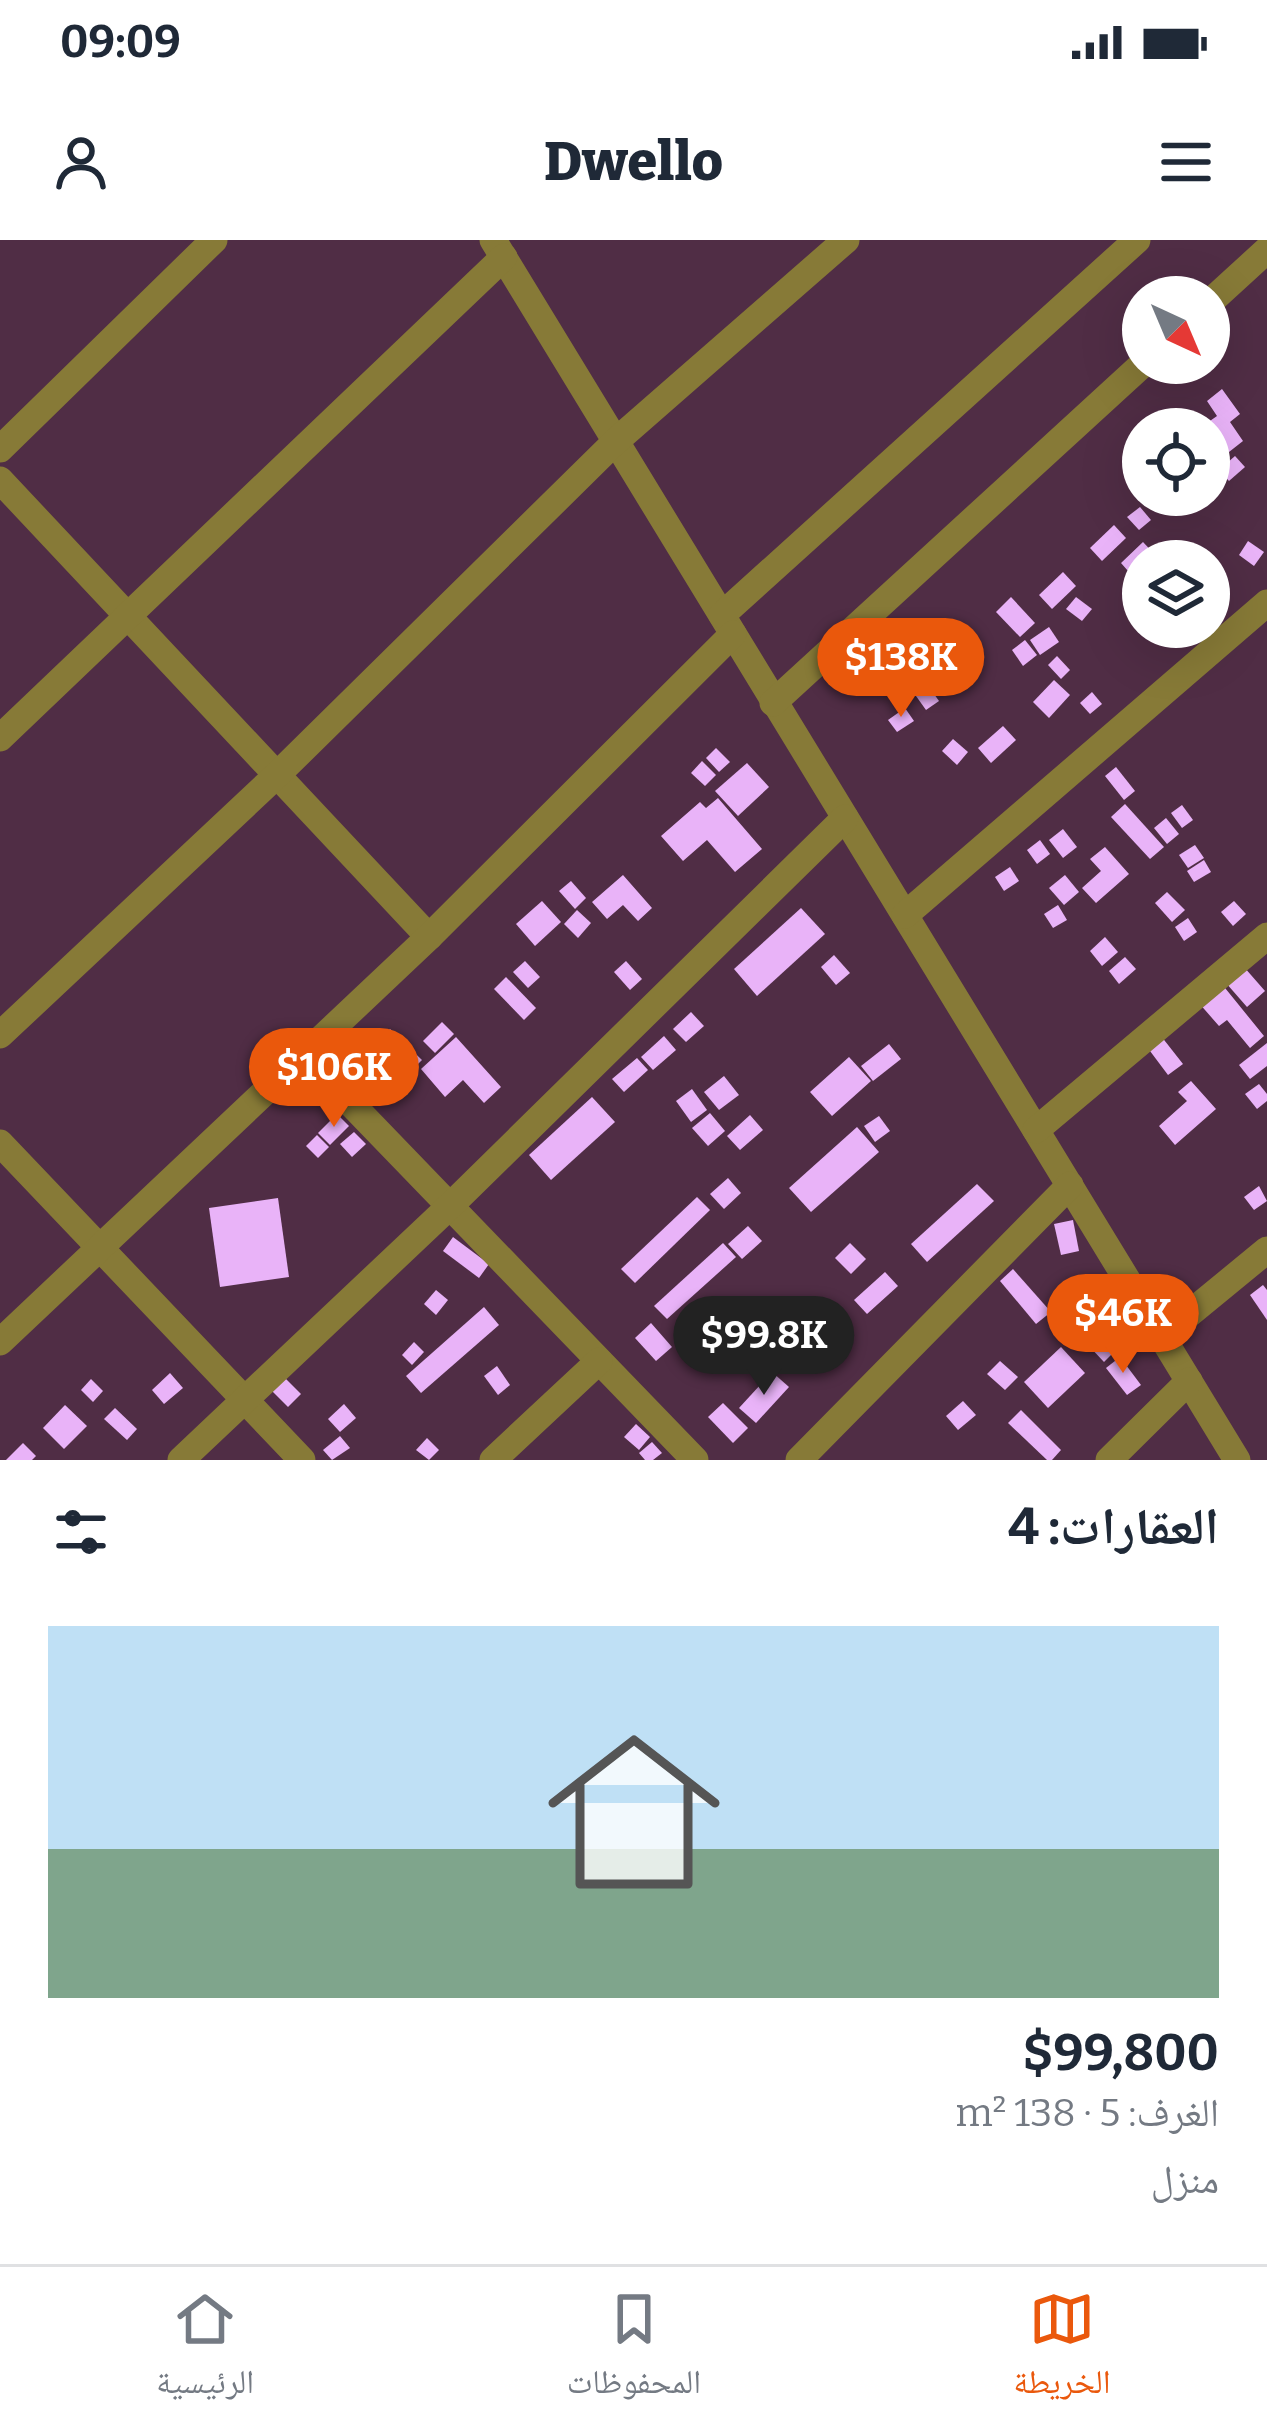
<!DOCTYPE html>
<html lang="ar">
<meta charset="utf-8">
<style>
:root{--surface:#fff;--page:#f2f2f3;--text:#1f2937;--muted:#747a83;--line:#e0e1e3;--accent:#ea580c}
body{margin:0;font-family:Bitter,"Noto Naskh Arabic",serif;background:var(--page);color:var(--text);direction:rtl;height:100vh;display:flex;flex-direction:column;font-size:45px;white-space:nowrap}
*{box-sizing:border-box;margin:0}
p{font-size:39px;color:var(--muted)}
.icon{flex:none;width:66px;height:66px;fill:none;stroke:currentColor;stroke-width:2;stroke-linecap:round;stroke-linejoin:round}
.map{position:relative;height:1220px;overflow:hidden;direction:ltr}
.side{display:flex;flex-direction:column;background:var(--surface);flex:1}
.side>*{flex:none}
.needle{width:78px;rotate:136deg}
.tools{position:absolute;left:1122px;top:36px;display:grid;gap:24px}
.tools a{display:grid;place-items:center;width:108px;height:108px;border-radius:50%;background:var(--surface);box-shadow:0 12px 48px #0002;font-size:60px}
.price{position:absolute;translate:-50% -102px;padding:0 27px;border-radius:42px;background:var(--accent);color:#fff;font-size:39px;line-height:78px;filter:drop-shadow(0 3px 6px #0008)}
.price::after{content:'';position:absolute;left:50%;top:72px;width:36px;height:27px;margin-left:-18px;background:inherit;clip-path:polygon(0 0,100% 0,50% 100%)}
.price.selected{background:#222;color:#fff}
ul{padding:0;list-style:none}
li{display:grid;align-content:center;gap:24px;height:636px;padding:0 48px}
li+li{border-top:3px solid var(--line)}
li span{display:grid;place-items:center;height:372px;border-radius:0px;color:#555}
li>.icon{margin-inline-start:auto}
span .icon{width:216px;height:216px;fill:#fffc;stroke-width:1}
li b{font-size:51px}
h2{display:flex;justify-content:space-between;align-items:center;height:144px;padding:0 48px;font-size:51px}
.status{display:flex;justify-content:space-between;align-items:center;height:84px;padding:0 60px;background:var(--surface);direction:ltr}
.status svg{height:33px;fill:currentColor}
header{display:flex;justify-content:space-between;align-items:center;height:156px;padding:0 48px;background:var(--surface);font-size:54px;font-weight:800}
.menu{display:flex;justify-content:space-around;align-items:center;height:168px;border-top:3px solid var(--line);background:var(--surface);font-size:33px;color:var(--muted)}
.menu a{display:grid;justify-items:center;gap:6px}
.menu .selected{color:var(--accent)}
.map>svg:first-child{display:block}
</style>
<div class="status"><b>09:09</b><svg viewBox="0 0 49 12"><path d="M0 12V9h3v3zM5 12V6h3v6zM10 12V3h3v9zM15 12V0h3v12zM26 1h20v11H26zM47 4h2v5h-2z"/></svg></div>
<header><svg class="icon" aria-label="menu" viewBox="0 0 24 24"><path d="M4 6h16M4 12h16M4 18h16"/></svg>Dwello<svg class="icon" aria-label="person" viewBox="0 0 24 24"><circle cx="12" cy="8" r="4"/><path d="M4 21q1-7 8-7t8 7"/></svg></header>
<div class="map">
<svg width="1267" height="1220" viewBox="0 0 1267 1220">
<rect width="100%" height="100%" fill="#502d45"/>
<g fill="#e9b3f8">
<polygon points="1222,149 1240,174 1230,182 1243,201 1229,212 1207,183 1217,176 1207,161"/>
<polygon points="1235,216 1245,227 1229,241 1219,230"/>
<polygon points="1140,267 1151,280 1139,290 1127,277"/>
<polygon points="1114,285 1126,298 1102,321 1090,308"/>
<polygon points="1248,301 1264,312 1254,326 1239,315"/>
<polygon points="1143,302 1161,321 1143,321 1143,348 1121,323"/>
<polygon points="1063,332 1076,346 1052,369 1039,355"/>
<polygon points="1011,357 1035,383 1020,397 996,372"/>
<polygon points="1076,357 1092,369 1082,381 1066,369"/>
<polygon points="897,385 906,400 894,408 885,394"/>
<polygon points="1049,387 1059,402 1040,415 1030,400"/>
<polygon points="1025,400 1037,415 1023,426 1012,410"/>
<polygon points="853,404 864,420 850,430 839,414"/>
<polygon points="1057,416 1070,430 1061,439 1048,425"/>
<polygon points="1054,440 1070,455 1049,478 1033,462"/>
<polygon points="929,447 939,461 926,470 916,456"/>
<polygon points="1092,452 1102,464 1090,474 1080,463"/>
<polygon points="905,468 914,481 897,492 888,480"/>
<polygon points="1003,486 1016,500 991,523 978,508"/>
<polygon points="953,499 968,512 957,525 942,511"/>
<polygon points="716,508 730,522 719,532 706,518"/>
<polygon points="702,521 716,535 705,546 691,533"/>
<polygon points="747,523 769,547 738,576 715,551"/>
<polygon points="1116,527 1135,551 1124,560 1105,536"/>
<polygon points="718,558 762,609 735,632 707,600 683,621 661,596 700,562 706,568"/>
<polygon points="1125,564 1164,607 1150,619 1111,577"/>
<polygon points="1182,565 1193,580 1182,588 1171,573"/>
<polygon points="1166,578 1179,594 1167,604 1154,588"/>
<polygon points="1063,589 1077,607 1063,618 1049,600"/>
<polygon points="1040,600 1050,614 1037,624 1027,610"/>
<polygon points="1195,605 1204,618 1188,628 1179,615"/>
<polygon points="1105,607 1129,634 1096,663 1082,648 1101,631 1090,619"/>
<polygon points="1204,620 1211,632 1194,642 1187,631"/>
<polygon points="1010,627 1019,641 1004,651 995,637"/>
<polygon points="623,635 652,668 638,681 623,665 607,679 592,662"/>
<polygon points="1065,635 1079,652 1064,665 1049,648"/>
<polygon points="571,641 586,658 575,669 559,651"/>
<polygon points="1167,652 1185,670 1172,682 1155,663"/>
<polygon points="542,661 561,682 535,706 516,684"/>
<polygon points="1234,661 1246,674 1233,686 1221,672"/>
<polygon points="1058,665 1067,680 1053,688 1044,674"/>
<polygon points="801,668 825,694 757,756 734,729"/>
<polygon points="577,670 591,683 578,698 564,684"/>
<polygon points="1188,678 1197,692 1184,701 1175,687"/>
<polygon points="1105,697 1118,712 1102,726 1090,711"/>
<polygon points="834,715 850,733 836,745 821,727"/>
<polygon points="1125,717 1136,729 1119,744 1109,731"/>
<polygon points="525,721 540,737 528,748 513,732"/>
<polygon points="626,721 642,739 630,750 614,732"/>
<polygon points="1244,727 1265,751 1247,767 1226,743"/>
<polygon points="506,737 536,768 524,780 494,749"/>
<polygon points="1221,743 1264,796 1250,808 1227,780 1219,786 1198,762"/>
<polygon points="691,772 704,786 686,802 673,789"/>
<polygon points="442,782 454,794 435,813 423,801"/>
<polygon points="390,789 422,820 400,842 384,826 392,818 377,804"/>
<polygon points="664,796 676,810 653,830 641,817"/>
<polygon points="1161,796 1183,824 1168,835 1147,807"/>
<polygon points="456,797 501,847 484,863 463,840 445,857 421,829"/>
<polygon points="1267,803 1267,826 1250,839 1239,825"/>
<polygon points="889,804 901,819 873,841 861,826"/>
<polygon points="849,817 871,841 832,876 810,852"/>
<polygon points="637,818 648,830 624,852 612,839"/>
<polygon points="724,836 739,855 719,870 704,852"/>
<polygon points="1191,841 1216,869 1175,905 1159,886 1187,861 1178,852"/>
<polygon points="1259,844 1267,854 1267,861 1257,869 1245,854"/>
<polygon points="692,849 707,870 691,882 676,861"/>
<polygon points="592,857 615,882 551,940 529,915"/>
<polygon points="710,873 725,891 708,906 692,888"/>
<polygon points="337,874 349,886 330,905 318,893"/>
<polygon points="750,875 763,890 740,910 727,896"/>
<polygon points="879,876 890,891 875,902 864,886"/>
<polygon points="857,887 879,912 811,972 789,948"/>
<polygon points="354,892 366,904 352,917 340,904"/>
<polygon points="317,895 329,907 318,918 306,906"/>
<polygon points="728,938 741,953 724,969 710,954"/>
<polygon points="977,944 994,961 927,1022 911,1004"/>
<polygon points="1259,946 1267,961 1254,970 1244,957"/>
<polygon points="697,957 710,970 635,1043 621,1029"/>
<polygon points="278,958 289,1037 220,1047 209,968"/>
<polygon points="1073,980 1079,1011 1061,1015 1054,984"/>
<polygon points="748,986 762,1001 742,1019 728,1004"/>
<polygon points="453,997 489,1024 479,1038 443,1011"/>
<polygon points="723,1003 736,1017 667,1079 654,1066"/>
<polygon points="850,1003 866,1019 851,1034 835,1018"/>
<polygon points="1013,1029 1051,1072 1036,1084 1000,1041"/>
<polygon points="885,1032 898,1046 867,1074 854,1060"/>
<polygon points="1263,1045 1267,1050 1267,1080 1250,1055"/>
<polygon points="436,1050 448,1060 436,1075 424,1064"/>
<polygon points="484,1067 499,1085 421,1153 406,1136"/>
<polygon points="651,1083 672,1107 656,1121 635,1098"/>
<polygon points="823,1088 839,1106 817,1126 800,1108"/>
<polygon points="1100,1093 1116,1110 1104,1122 1088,1105"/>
<polygon points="414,1102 424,1112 412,1125 402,1115"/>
<polygon points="1061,1107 1085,1133 1048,1168 1024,1142"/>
<polygon points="1120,1117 1141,1145 1127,1155 1106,1128"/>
<polygon points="1000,1121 1018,1137 1005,1150 987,1134"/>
<polygon points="497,1126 510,1145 498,1155 484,1136"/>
<polygon points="772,1132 789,1147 756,1183 739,1168"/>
<polygon points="170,1133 183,1148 164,1164 152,1150"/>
<polygon points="284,1137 301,1154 288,1167 271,1150"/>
<polygon points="91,1139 103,1151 93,1162 81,1150"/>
<polygon points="963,1161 976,1175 958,1190 946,1176"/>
<polygon points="723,1163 748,1188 733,1203 708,1177"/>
<polygon points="344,1164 356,1178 340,1192 328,1179"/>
<polygon points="65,1165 87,1186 64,1209 43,1188"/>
<polygon points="115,1168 137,1189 127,1200 104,1179"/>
<polygon points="1021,1170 1061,1210 1052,1220 1047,1220 1008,1183"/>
<polygon points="636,1184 650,1197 639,1210 624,1197"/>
<polygon points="340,1196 350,1208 332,1220 323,1210"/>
<polygon points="427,1198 439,1210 429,1220 416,1210"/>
<polygon points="652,1202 662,1213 653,1220 645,1220 639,1213"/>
<polygon points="23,1203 36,1216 32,1220 6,1220"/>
</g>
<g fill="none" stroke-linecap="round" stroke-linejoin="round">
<g stroke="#877a37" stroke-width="27">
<polyline points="493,0 1237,1220"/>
<polyline points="1209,63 1267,10"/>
<polyline points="0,209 214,0"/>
<polyline points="0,240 429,697"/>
<polyline points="722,375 1137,0"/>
<polyline points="773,463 1144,123"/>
<polyline points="0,498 504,17"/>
<polyline points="905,675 1267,363"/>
<polyline points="0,795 277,535 616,201 846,0"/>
<polyline points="304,815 695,1220"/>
<polyline points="1036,890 1267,696"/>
<polyline points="0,903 302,1220"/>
<polyline points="1161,1097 1267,1010"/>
<polyline points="0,1102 429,697 733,394"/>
<polyline points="181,1220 450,966 845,578"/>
<polyline points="493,1220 599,1121"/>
<polyline points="799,1220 1070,945"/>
<polyline points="1109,1220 1189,1141"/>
</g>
</g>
</svg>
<div class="tools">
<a><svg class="needle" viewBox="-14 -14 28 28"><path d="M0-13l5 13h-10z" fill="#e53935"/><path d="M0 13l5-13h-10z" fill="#747a83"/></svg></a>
<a><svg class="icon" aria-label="locate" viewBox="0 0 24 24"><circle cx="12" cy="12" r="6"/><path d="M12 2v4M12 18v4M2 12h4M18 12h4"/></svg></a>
<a><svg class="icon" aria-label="layers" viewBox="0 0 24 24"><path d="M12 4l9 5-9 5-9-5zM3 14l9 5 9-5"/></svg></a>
</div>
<b class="price" style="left:901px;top:480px">$138K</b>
<b class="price" style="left:334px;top:890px">$106K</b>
<b class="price" style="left:1123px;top:1136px">$46K</b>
<b class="price selected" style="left:764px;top:1158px">$99.8K</b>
</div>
<section class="side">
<h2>العقارات: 4<svg class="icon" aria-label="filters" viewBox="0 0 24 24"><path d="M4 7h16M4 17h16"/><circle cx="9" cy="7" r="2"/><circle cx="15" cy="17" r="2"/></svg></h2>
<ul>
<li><span style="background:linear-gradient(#bfe0f5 60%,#7fa58c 0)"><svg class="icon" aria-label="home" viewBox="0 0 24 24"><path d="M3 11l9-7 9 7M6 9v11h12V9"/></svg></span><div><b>$99,800</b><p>الغرف: 5 · 138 m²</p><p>منزل</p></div></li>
</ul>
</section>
<nav class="menu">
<a class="selected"><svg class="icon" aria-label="map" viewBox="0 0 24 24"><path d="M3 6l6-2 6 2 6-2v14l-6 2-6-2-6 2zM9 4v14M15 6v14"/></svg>الخريطة</a>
<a><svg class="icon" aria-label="saved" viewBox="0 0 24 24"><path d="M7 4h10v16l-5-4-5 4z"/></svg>المحفوظات</a>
<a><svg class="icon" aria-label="home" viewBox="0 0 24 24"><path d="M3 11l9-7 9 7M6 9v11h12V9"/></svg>الرئيسية</a>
</nav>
